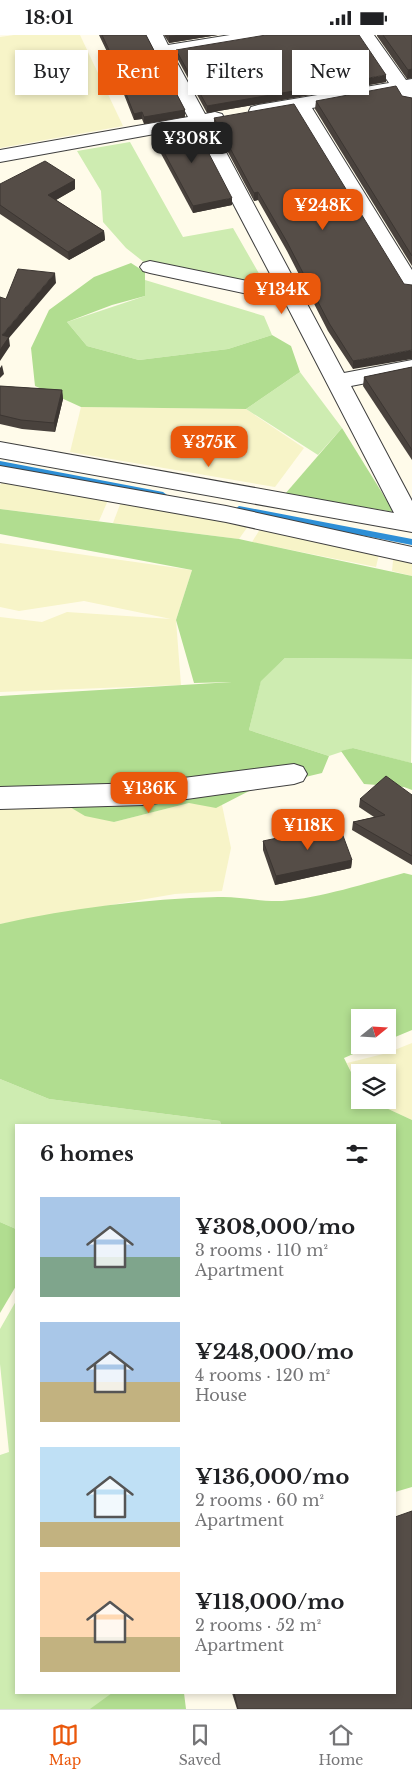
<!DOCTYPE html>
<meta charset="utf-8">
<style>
:root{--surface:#fff;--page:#f6f6f6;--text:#202124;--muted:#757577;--line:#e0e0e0;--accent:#ea580c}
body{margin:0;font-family:"Libre Baskerville",serif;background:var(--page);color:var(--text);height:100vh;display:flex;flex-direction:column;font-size:19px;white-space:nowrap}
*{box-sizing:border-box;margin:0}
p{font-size:16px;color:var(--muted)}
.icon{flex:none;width:28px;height:28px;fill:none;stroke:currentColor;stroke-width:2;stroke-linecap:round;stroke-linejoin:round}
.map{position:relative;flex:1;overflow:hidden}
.side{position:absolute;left:15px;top:1089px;width:381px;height:570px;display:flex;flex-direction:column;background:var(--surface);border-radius:0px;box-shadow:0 2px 8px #0003}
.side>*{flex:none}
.banner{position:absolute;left:15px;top:15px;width:382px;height:45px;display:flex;gap:10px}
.needle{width:32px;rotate:72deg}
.fabs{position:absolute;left:351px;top:974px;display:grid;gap:10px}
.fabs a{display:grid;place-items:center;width:45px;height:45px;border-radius:0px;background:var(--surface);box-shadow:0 2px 8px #0003;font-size:25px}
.price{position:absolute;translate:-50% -42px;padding:0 11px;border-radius:10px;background:var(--accent);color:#fff;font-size:16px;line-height:32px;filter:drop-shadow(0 1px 2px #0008)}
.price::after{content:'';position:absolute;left:50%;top:30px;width:15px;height:11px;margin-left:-8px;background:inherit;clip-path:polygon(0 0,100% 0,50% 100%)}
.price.current{background:#222;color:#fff}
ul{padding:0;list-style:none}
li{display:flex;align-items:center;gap:15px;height:125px;padding:0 25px}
li span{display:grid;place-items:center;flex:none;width:140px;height:100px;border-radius:0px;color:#555}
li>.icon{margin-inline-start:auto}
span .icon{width:60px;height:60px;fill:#fffc;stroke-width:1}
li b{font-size:21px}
h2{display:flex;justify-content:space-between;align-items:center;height:60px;padding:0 25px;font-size:21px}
.tag{padding:0 18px;border-radius:0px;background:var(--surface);box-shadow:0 2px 8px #0003;font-size:18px;line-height:45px}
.tag.current{background:var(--accent);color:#fff}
.status{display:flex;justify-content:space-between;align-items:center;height:35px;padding:0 25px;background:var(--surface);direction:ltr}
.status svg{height:14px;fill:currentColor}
.tabs{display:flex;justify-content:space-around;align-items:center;height:70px;border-top:1px solid var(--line);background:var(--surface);font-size:14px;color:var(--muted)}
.tabs a{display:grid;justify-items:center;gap:2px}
.tabs .current{color:var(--accent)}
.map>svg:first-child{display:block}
</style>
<div class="status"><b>18:01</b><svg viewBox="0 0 49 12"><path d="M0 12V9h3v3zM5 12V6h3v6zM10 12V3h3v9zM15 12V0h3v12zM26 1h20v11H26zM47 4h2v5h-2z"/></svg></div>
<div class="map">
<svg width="412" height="1674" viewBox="0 0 412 1674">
<rect width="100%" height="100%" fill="#fffbea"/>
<g fill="#f7f4c8">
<polygon points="14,0 80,0 123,91 0,113 0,2"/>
<polygon points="81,372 246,374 304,413 275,452 70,417"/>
<polygon points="5,444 109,463 99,486 0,474 0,450"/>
<polygon points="121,467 251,487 239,504 113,488"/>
<polygon points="262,491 381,511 376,532 252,507"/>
<polygon points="0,508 192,535 176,585 181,650 0,657 0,582 42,587 67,577 171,584 84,566 19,576 0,572"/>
<polygon points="394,515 412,520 412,541 392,536"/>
<polygon points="65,762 114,787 189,768 222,770 231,813 222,856 175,859 0,889 0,764"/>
<polygon points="412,1008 412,1085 369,1065 388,1065 388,1038 360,1038 360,1055 347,1028 387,1018"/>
</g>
<g fill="#ceecb1">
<polygon points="130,107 183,202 233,193 269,256 150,232 126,213 103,187 101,156 77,116"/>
<polygon points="145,245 264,281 272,300 228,314 139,325 87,311 67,287 145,261"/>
<polygon points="300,337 342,393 318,420 246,374"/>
<polygon points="285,623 412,624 411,728 353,713 329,721 249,695 261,645"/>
<polygon points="0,1044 49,1064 220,1086 221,1090 16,1090 16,1194 0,1187"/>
<polygon points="16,1266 16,1658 181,1658 177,1674 0,1674 0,1420 9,1417 0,1329 0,1294"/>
</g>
<g fill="#b1dd90">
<polygon points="131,228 145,237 145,261 112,270 67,287 87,311 139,325 228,314 272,300 291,311 300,337 246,374 81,372 35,351 31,313 49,275 94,242"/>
<polygon points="342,393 394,477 285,459"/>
<polygon points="0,474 239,504 412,541 412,624 285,623 261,646 249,695 329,721 322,738 251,755 216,773 189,768 114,787 85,781 48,759 0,753 0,661 232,647 194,648 176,585 192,535 0,499"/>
<polygon points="353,713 412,728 412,755 404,752 364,749 341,716"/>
<path d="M404 838 412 840V995L388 1005V982H360V1010H374L344 1023 360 1055V1065H369L412 1085V1452L395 1457V1090H221L220 1086 49 1064 0 1044V889C71 873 145 864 218 862 239 861 261 867 282 866 320 863 367 848 404 838Z"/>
<polygon points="0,1187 16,1194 16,1251 0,1278"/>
<polygon points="112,1658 184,1658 186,1674 90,1674"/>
</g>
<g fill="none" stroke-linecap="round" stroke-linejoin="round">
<g fill="#2d8fd6" fill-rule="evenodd">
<polygon points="0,426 163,457 167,460 163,463 0,432"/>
<polygon points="239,471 412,504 412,510 236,476 235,474"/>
</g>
<g stroke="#3f3f3f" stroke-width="2">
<g id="minor">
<polygon points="145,0 163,0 168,10 230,0 274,0 271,4 265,5 173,20 205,79 215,77 222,79 224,83 222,87 211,89 344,338 412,325 412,339 351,351 412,466 412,497 0,423 0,407 394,478 285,267 150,238 143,236 140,232 143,228 150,226 277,252 193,92 0,127 0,115 188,82"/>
<polygon points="356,0 374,0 406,45 412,44 412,70 403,69 396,58 312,73 412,235 412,258 405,257 402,252 295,75 258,82 251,80 249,76 251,72 258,70 389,48"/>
<polygon points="0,431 226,471 412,512 412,528 226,487 0,447"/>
<polygon points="294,729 303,732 307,739 303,746 294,749 144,770 0,774 0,752 144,748"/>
</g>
</g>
<use href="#minor" fill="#fff" fill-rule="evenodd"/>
</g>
<g fill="#49423d">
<polygon points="99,0 146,0 185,75 185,82 144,89 142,84 134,85 121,52 121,46"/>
<polygon points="164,0 218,0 169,8"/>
<polygon points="377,0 412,0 412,43 407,44 377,1"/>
<polygon points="176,15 386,47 207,78 176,21"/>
<polygon points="402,61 412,63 412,231 315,74 316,66"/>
<polygon points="214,83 404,249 353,334 328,296 287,216 258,165 254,166 214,91"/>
<polygon points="152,95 232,170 193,178 152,102"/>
<polygon points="75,145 75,154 56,165 104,196 105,205 69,225 0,179 0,149"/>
<polygon points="412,332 412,425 363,351 364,342"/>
<polygon points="0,351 62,355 63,364 55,397 22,394 0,389"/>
<polygon points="412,760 412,830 352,795 353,787 374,782 359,772 360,764"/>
<polygon points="263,806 352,825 351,833 275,850 263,815"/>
<polygon points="232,1658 395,1658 412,1674 237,1674"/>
</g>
<g fill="#3c3632">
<polygon points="177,0 218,0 169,8 169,1"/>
<polygon points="412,34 412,43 407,44 408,35"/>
<polygon points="386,40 386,47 207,78 207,71"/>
<polygon points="185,75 185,82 144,89 144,82"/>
<polygon points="142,77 142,84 134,85 134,79"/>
<polygon points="75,145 75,154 49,169 48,160"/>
<polygon points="258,157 258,165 254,166 254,158"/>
<polygon points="232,163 232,170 193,178 193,171"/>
<polygon points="104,196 105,205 69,225 68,217"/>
<polygon points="55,238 56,248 9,303 10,311 0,326 0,315 2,300"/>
<polygon points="412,315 412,324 353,334 353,326"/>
<polygon points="2,330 4,339 0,343 0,333"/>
<polygon points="62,355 63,364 55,397 54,388"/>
<polygon points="352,825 351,833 275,850 276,841"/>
</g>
<g fill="#554d47" stroke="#3c3632">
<polygon points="102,0 146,0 185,75 144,82 142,77 134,79 121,46 123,45"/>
<polygon points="266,0 359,0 386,40 207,71 176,15"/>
<polygon points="383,0 412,0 412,34 408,35"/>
<polygon points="396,51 402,61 412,63 412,221 316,66"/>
<polygon points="294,69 404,249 412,250 412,315 353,326 329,288 287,207 258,157 254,158 214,83"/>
<polygon points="193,88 232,163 193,171 152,95"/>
<polygon points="45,126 75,145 48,160 104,196 68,217 0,170 0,149"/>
<polygon points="18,234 55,238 2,300 9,302 0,315 0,262 6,264"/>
<polygon points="412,332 412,415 364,342"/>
<polygon points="0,351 62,355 54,388 21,385 0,380"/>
<polygon points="386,741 412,760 412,821 353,787 385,780 360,764"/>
<polygon points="339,790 352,825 276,841 263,806"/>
<polygon points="412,1476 412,1674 238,1674 234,1658 395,1658 395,1482"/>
</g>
</svg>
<div class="fabs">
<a><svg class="needle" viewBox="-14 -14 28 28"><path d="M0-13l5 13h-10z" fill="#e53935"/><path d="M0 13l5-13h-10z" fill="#757577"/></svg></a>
<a><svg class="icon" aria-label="layers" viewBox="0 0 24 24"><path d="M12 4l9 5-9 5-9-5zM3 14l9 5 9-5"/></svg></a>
</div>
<b class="price current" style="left:192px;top:129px">¥308K</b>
<b class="price" style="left:323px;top:196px">¥248K</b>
<b class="price" style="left:282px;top:280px">¥134K</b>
<b class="price" style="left:209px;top:433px">¥375K</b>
<b class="price" style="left:149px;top:779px">¥136K</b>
<b class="price" style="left:308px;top:816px">¥118K</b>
<div class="banner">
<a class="tag">Buy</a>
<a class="tag current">Rent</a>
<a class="tag">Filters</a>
<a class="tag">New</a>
</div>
<section class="side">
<h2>6 homes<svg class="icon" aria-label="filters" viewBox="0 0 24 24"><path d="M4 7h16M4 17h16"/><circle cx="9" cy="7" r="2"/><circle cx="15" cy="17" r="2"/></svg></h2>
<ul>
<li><span style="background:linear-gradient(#a9c7e8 60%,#7fa58c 0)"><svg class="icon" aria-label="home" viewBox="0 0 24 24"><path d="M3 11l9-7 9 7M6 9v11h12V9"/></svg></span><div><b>¥308,000/mo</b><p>3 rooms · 110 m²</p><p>Apartment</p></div></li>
<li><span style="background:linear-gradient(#a9c7e8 60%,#c2b280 0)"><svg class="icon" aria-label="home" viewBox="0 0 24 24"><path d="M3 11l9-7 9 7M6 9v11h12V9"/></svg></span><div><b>¥248,000/mo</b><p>4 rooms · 120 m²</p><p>House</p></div></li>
<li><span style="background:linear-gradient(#bfe0f5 75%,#c2b280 0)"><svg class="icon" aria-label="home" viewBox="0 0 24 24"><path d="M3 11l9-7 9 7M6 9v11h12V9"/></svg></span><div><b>¥136,000/mo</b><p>2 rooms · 60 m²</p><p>Apartment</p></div></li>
<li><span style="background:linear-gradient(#ffd9b3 65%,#c2b280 0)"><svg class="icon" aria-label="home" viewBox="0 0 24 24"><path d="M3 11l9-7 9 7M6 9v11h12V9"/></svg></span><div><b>¥118,000/mo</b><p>2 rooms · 52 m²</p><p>Apartment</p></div></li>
</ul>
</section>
</div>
<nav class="tabs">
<a class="current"><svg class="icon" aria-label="map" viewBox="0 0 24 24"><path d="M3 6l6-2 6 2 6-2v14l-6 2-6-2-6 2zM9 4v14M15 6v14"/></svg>Map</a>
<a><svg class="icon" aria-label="saved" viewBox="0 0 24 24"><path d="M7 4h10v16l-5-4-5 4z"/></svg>Saved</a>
<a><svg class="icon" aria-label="home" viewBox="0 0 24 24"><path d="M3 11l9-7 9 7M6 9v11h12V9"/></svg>Home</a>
</nav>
